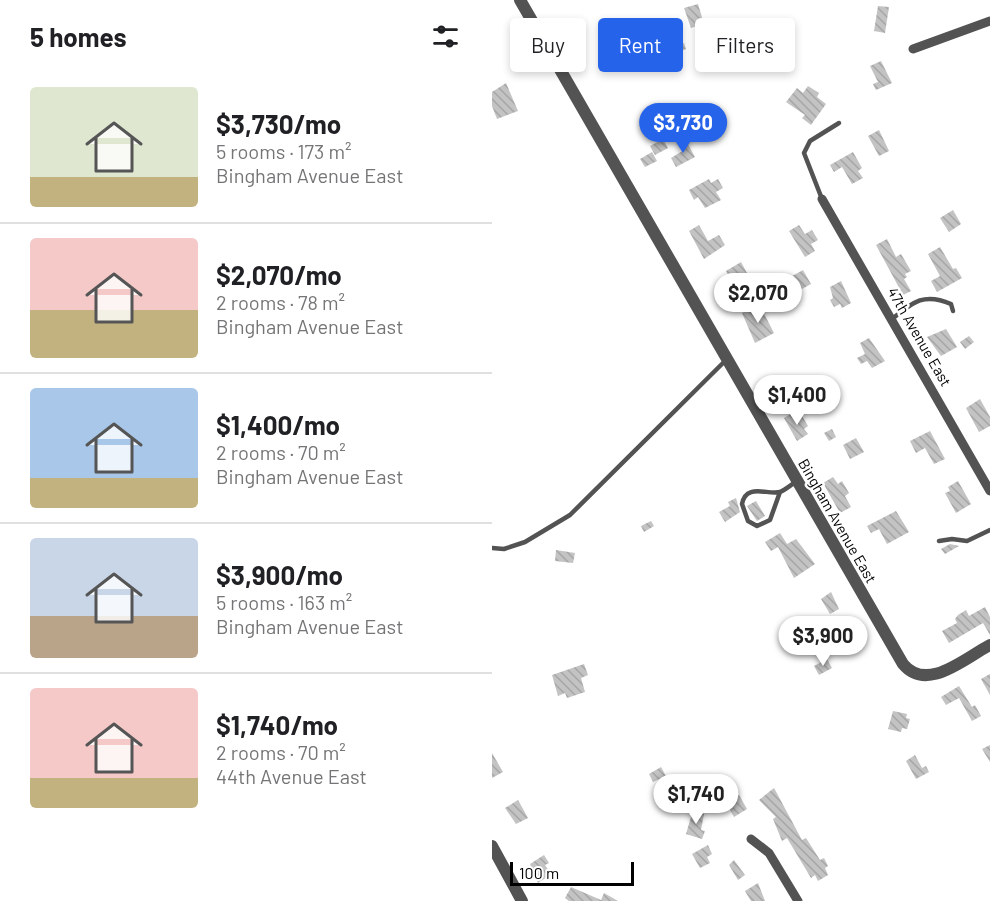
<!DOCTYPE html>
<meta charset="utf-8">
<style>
:root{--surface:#fff;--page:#f6f6f6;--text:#202124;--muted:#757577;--line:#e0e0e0;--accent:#2563eb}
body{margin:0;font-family:Barlow,sans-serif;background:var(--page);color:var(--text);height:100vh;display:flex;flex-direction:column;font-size:22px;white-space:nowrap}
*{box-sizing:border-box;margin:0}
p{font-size:20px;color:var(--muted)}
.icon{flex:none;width:33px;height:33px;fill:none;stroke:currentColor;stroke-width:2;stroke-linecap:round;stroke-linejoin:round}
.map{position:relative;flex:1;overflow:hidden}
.drawer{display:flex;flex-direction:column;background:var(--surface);width:492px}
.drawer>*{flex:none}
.top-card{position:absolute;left:18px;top:18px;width:390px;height:54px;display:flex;gap:12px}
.scale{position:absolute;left:18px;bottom:15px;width:124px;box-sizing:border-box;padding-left:6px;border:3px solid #000;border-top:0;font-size:16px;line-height:21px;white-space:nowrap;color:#000;-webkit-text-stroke:4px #fff;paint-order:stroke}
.price{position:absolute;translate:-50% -51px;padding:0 14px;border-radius:21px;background:#fff;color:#222;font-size:20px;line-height:39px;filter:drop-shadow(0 2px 3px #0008)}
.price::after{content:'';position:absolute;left:50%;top:36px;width:18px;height:14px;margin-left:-9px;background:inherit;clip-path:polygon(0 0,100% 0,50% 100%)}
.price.on{background:var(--accent);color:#fff}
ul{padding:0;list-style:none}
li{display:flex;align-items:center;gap:18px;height:150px;padding:0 30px}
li+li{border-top:2px solid var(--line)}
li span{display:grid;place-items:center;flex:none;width:168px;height:120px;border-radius:6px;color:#555}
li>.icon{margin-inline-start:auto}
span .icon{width:72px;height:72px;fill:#fffc;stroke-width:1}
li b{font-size:26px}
h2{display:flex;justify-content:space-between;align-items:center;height:72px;padding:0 30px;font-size:26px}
.chip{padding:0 21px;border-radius:6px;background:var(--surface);box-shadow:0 3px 9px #0003;font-size:21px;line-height:54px}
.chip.on{background:var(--accent);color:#fff}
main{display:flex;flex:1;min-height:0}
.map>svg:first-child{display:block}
</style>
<main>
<section class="drawer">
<h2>5 homes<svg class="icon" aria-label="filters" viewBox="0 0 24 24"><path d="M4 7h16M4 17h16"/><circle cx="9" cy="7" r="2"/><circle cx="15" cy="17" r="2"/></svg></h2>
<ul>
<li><span style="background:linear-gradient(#dfe7d0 75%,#c2b280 0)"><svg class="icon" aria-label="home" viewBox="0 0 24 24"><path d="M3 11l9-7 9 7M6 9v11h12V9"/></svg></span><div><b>$3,730/mo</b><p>5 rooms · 173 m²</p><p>Bingham Avenue East</p></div></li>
<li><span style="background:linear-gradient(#f6c9c9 60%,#c2b280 0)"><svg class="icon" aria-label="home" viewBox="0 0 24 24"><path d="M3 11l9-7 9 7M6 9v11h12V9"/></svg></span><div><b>$2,070/mo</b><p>2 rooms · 78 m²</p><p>Bingham Avenue East</p></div></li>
<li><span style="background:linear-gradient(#a9c7e8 75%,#c2b280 0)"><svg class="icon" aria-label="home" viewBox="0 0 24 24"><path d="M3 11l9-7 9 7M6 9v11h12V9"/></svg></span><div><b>$1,400/mo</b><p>2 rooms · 70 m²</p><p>Bingham Avenue East</p></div></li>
<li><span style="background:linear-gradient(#c9d6e8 65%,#b9a48a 0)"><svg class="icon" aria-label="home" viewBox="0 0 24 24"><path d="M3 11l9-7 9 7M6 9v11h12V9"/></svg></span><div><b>$3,900/mo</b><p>5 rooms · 163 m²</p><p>Bingham Avenue East</p></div></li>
<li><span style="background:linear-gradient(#f6c9c9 75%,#c2b280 0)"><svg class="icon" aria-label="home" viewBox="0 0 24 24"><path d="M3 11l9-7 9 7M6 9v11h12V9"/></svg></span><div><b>$1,740/mo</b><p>2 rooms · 70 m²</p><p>44th Avenue East</p></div></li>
</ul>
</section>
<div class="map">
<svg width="498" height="901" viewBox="0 0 498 901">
<defs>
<pattern id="building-back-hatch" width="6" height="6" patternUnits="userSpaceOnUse" patternTransform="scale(1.5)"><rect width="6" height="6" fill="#c3c3c3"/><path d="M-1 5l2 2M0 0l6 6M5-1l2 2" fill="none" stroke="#a6a6a6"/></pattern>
</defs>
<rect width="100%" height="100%" fill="#fff"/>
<g fill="url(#building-back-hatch)">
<polygon points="206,4 212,24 199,28 192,8"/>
<polygon points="386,6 397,7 393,33 382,31"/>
<polygon points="185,29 188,44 192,43 194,49 189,51 191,58 178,62 171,33"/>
<polygon points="389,61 400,83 384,90 381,84 386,82 378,66"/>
<polygon points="14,83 26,111 5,119 0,106 0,92"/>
<polygon points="316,86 327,93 325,97 334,104 319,125 310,118 313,115 294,102 305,88 311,93"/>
<polygon points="387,130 397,151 387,156 376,136"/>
<polygon points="192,137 203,157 184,167 179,158 192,150 186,140"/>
<polygon points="171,139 176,148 163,155 158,146"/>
<polygon points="160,152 165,161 153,167 148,159"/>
<polygon points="361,152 370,168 366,171 371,178 360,184 350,167 342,172 338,165"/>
<polygon points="217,179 219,183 226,179 231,188 224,192 229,200 213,208 206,197 202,200 197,190"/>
<polygon points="461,210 469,224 457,232 448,218"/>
<polygon points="207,225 216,241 227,235 233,245 212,259 197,231"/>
<polygon points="307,225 313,234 320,230 326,240 319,244 323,251 313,257 297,231"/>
<polygon points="395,239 404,257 409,254 419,271 413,274 415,277 412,279 419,291 411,295 384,245"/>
<polygon points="448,247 461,269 464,268 470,278 445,292 439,281 448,276 436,254"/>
<polygon points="249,262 255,273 236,285 232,278 236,275 234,271"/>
<polygon points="311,270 319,284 301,294 293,280"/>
<polygon points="349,281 359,303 350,308 348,304 342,307 338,300 341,298 338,287"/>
<polygon points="267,304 282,333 263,343 250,313"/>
<polygon points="454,329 465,347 449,356 435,337"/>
<polygon points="477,336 482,342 473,349 468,342"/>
<polygon points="377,338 393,361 380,368 375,361 369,364 365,358 373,354 368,343"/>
<polygon points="302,389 309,400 303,404 296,393"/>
<polygon points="488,399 498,417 498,426 487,432 474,408"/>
<polygon points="302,412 306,419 310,416 316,426 312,429 316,434 305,441 292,418"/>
<polygon points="340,429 344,437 337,441 332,433"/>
<polygon points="438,431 453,459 442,464 433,448 424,453 418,441"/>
<polygon points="364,438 372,452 358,459 351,445"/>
<polygon points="341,477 346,484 350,481 357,493 353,496 359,507 348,513 331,483"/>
<polygon points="466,481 479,504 464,513 453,493 458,491 456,487"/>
<polygon points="244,498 248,512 233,522 227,512 238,506 236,502"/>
<polygon points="264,501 273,516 265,521 255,506"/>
<polygon points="404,511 417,532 395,544 387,529 379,533 375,526"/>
<polygon points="159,521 162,526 152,532 149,526"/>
<polygon points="288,533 295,544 304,539 323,564 302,578 286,547 279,551 273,542"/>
<polygon points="458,544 467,546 453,554 449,549"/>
<polygon points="64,550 83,553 81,563 63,561"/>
<polygon points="339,592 347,609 338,614 329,599"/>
<polygon points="493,607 498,617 498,635 491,623 457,643 450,631 465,623 463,619 466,615 474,610 477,616"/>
<polygon points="349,623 362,644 352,648 348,641 341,645 335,633"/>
<polygon points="335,659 340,668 327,675 322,666"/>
<polygon points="92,664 96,675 89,678 93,692 75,698 73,693 66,696 60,675"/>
<polygon points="498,674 498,695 489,679"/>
<polygon points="467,686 480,707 483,705 489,716 480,721 467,698 454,705 449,697"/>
<polygon points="401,711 415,714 414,718 418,719 415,729 410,728 409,732 396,729"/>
<polygon points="498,745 498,762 490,749"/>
<polygon points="0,753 11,772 0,778"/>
<polygon points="423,755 430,768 434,766 437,772 424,779 414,761"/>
<polygon points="169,767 174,776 161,782 157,774"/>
<polygon points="282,788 310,840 314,838 328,860 332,858 336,866 333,868 336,875 326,881 323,875 319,878 295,838 290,841 281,819 284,817 267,800"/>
<polygon points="247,795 255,809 242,817 234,803"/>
<polygon points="26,800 36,818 24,824 13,808"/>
<polygon points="201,810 212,814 209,830 213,831 210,839 194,834"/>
<polygon points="216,845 220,854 215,857 218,863 208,868 200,854"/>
<polygon points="52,855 57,863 53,865 59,874 46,883 38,864"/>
<polygon points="242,860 253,875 246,880 237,865"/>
<polygon points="266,883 273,901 259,901 253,891"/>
<polygon points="79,887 109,900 112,893 126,901 77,901 73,898"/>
</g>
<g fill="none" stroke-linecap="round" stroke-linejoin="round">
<g stroke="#535353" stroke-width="4.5">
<polyline points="330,199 312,153 318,141 347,123"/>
<path d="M399 320C421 302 432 292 459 304L461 311"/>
<path d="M288 492 278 520 265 526 256 521 250 504C254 483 275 495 288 492 293 490 300 484 305 481"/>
<polyline points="447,541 460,539 475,541 498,530"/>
<polyline points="0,548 12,549 33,542 78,515 235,359"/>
</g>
<g stroke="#535353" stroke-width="9">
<polyline points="421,49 498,21"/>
<polyline points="330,199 498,491"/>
<polyline points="259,839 277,853 306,901"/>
</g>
<g stroke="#535353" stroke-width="12">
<path d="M28 0 411 664C435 693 473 658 498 645"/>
<polyline points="0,846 30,901"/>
</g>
</g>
<g text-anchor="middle" stroke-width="5" stroke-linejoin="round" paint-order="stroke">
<g font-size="15" fill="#000" stroke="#fff">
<text transform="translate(427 337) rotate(60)" y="5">47th Avenue East</text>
<text transform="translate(345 521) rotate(60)" y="5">Bingham Avenue East</text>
</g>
</g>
</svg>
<div class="scale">100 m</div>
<b class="price on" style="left:191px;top:154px">$3,730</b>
<b class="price" style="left:266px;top:324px">$2,070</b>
<b class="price" style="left:305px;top:426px">$1,400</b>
<b class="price" style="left:331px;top:667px">$3,900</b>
<b class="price" style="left:204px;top:825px">$1,740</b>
<div class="top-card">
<a class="chip">Buy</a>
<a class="chip on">Rent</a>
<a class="chip">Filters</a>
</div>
</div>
</main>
